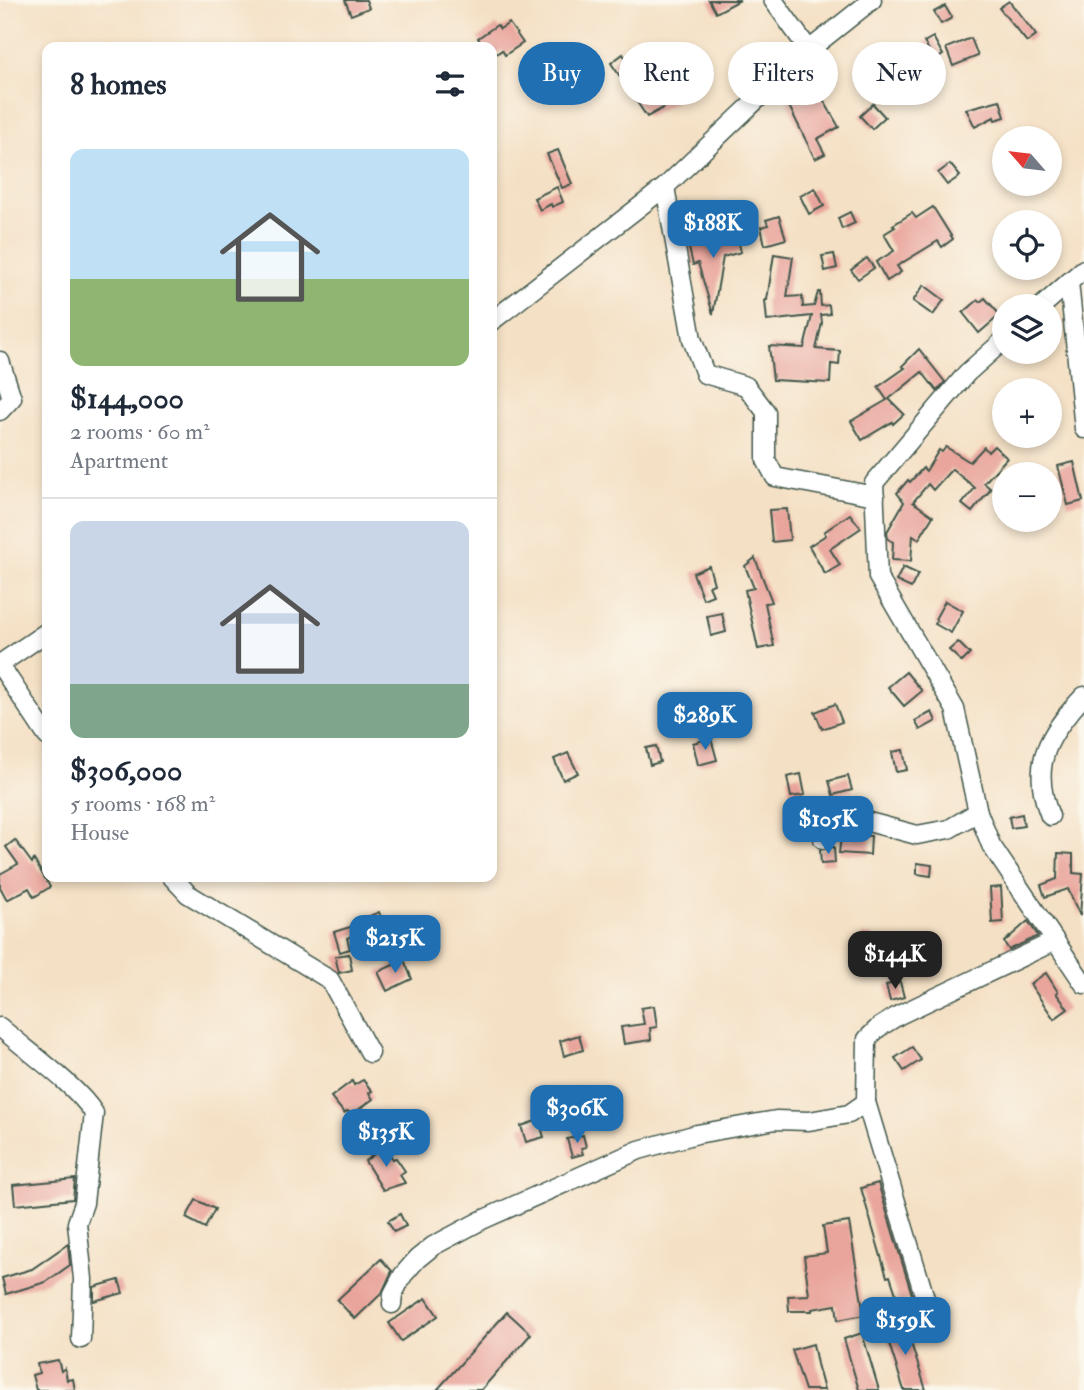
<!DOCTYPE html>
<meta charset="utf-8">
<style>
:root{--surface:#fff;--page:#f2f2f3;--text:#1f2937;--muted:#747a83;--line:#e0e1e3;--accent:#1f6fb2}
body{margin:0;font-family:"IM FELL Double Pica",serif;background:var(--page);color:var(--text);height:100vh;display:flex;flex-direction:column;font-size:26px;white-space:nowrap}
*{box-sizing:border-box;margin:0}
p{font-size:23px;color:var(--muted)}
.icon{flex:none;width:38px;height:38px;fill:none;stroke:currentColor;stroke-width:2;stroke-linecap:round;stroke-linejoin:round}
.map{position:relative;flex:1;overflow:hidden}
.side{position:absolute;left:42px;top:42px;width:455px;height:840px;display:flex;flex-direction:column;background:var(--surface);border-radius:14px;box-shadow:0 4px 10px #0003}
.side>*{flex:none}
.banner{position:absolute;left:518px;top:42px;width:460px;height:63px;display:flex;gap:14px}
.needle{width:46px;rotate:298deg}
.buttons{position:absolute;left:992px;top:126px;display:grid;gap:14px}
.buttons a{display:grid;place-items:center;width:70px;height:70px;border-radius:50%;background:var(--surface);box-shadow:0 4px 10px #0003;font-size:35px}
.price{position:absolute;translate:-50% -60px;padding:0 16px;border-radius:14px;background:var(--accent);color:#fff;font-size:23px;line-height:46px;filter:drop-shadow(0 2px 4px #0008)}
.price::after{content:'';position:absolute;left:50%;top:42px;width:21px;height:16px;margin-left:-10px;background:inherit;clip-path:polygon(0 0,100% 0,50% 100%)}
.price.current{background:#222;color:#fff}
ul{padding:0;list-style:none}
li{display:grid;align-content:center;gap:14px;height:371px;padding:0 28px}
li+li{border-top:2px solid var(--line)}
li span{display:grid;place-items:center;height:217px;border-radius:14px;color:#555}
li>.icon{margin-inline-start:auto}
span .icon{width:126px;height:126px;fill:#fffc;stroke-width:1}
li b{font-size:30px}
h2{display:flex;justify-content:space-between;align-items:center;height:84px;padding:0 28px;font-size:30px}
.tag{padding:0 24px;border-radius:32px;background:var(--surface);box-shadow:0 4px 10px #0003;font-size:24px;line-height:63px}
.tag.current{background:var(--accent);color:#fff}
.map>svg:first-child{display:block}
</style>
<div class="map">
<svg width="1084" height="1390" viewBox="0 0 1084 1390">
<rect width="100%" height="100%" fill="#fbf7ec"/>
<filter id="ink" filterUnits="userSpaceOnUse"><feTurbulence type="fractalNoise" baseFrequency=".0143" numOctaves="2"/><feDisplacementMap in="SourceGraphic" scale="14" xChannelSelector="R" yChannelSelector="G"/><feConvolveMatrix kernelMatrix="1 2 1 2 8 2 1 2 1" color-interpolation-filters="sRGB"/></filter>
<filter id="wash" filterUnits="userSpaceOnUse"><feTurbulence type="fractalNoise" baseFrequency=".00686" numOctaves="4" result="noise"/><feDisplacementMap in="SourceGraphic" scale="28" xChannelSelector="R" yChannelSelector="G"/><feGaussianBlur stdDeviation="1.57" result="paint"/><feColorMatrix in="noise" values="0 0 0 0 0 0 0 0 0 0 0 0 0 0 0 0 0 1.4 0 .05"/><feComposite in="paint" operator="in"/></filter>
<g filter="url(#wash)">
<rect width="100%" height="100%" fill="#f4e0c4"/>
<g id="blocks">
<g fill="#e9a59c">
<polygon points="345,0 366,0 369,8 351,15"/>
<polygon points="709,0 740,0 716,13"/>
<polygon points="1009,1 1036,35 1027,42 999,8"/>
<polygon points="945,6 952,18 941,24 934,12"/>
<polygon points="509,23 523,43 505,55 502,50 495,55 492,47 484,47 478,38 497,25 500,29"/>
<polygon points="933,37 943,55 935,60 924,42"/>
<polygon points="971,38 978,56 953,66 946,48"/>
<polygon points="623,54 649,96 686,74 696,90 647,117 611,63"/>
<polygon points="816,87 839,127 817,139 825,154 815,159 787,102"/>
<polygon points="1000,100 1005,117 995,120 994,117 975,127 966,109"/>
<polygon points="873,104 885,117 872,129 860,116"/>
<polygon points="558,150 572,184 562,188 547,154"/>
<polygon points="950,164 960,176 947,185 938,173"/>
<polygon points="557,187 563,202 552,207 551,204 540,210 534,198"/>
<polygon points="815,188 824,206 809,214 800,196"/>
<polygon points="933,207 953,239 942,247 938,241 897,266 901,272 887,281 876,262 894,251 884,234 895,227 893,225 912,213 916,218"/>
<polygon points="850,212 855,223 842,229 838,218"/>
<polygon points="779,216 786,239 765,245 761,227 768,225 766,220"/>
<polygon points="736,232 741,252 723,257 713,314 698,263 693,265 688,244"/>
<polygon points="774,254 793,257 787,297 802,296 803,307 814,306 818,292 820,292 821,306 829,305 830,314 821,315 822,323 816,349 840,351 839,365 831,364 830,383 773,380 769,346 804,348 812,316 767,321 765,300 767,300"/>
<polygon points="834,254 837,268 825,271 822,256"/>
<polygon points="867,258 874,268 858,279 851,270"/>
<polygon points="924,285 944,300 933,315 913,301"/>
<polygon points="985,298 1000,315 979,333 963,313 978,300 980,302"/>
<polygon points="919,349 945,382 937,391 922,372 889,399 904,414 893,424 892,422 862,440 851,421 887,400 878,387 905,368 902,366"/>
<polygon points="994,446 1007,458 984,483 991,489 972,512 962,504 975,488 952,469 933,490 928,484 913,502 933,516 919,539 913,535 911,561 892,560 893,542 888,539 887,532 904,502 897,493 908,480 910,482 923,468 926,471 939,450 942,452 946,447 970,462 984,447 988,452"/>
<polygon points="1074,462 1083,501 1068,505 1058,466"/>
<polygon points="787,509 790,540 772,542 769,510"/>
<polygon points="850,514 861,528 830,549 840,565 825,574 809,546 826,535 824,532"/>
<polygon points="755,558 772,602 765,603 774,646 758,649 745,590 754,588 745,566"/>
<polygon points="709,566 714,584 709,586 713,595 703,599 693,573"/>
<polygon points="903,567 918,574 911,588 896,581"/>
<polygon points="945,601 963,611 951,633 935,624 937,621 935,619"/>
<polygon points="722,613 726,632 711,636 707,616"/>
<polygon points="958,642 970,654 962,662 949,650"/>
<polygon points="906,672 922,691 904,706 888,687"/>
<polygon points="835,704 842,722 822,729 815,712"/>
<polygon points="932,712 936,721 920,730 915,721"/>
<polygon points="711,738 717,760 698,765 693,743"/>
<polygon points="656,746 660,762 650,765 646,748"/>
<polygon points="903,750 907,770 896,772 892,752"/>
<polygon points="568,753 578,773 563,780 554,759"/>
<polygon points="801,774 805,795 791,797 787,777"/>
<polygon points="848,776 852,790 833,795 829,781"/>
<polygon points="1022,814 1024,826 1011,828 1009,817"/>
<polygon points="855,835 871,836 870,855 839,853 841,837 854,839"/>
<polygon points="15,840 32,863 34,860 50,887 34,897 29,888 7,900 0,887 0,874 18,864 6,847"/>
<polygon points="831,847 834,847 835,863 821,864 820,850"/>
<polygon points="1058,853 1073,854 1073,873 1083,874 1080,916 1068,889 1045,897 1041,885 1057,879"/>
<polygon points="917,863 932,865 931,876 917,874"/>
<polygon points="1001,887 1003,922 992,923 990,888"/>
<polygon points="379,912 383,922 347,938 350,949 340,952 334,932 360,924 358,921"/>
<polygon points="1028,921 1038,936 1009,950 1004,942"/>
<polygon points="862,935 873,936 872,953 860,952"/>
<polygon points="349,954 352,970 339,973 335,956"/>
<polygon points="404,960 412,979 387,991 378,972"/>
<polygon points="1046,973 1058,992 1056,993 1068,1009 1054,1019 1030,984"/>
<polygon points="900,982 904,997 890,1001 886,985"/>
<polygon points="654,1006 657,1027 650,1028 651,1040 624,1044 621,1027 644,1024 641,1008"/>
<polygon points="579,1035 583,1050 564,1056 560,1041"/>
<polygon points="912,1047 921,1060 904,1071 895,1058"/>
<polygon points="363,1080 372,1091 369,1093 373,1099 351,1115 348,1111 344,1113 331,1097 352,1081 354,1085"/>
<polygon points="539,1120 544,1137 526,1142 521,1126"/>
<polygon points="583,1135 586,1147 581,1148 583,1154 572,1157 567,1139"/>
<polygon points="384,1147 393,1159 396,1158 405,1171 400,1175 405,1183 383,1190 365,1161"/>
<polygon points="75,1179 73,1199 15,1205 13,1185"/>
<polygon points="878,1183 913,1298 899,1303 890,1276 887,1277 861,1188"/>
<polygon points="196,1200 215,1209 205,1228 186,1218"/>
<polygon points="400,1214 406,1226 394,1232 388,1221"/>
<polygon points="849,1222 864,1315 838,1320 836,1305 812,1309 812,1311 789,1311 788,1296 809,1295 804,1256 827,1253 823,1226"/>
<polygon points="68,1244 70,1265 46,1282 6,1294 2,1278 32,1269"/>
<polygon points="381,1259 392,1271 382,1293 355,1319 337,1300"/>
<polygon points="119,1280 123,1293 94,1301 94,1287"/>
<polygon points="426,1298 438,1316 401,1341 389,1323"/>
<polygon points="507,1312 531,1334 481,1390 437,1390"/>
<polygon points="904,1321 926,1390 904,1390 884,1328"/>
<polygon points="862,1333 879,1390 859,1390 844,1339"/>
<polygon points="813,1344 817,1364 824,1390 805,1390 792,1350"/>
<polygon points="58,1360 61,1371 65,1368 67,1380 73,1379 75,1390 36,1390 32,1375 39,1373 37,1364"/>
</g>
</g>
</g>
<g filter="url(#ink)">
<use href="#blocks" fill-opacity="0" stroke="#3f554a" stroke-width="2"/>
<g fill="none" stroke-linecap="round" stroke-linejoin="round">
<g stroke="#3f554a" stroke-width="21">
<g id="minor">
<polyline points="773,0 809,50"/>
<polyline points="665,187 692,339 705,374 746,386 766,412 766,460 775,477 875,496"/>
<polyline points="1069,282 1084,429"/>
<polyline points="1042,306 1084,269"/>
<polyline points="492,321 665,187 809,50 872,0"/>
<polyline points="1004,340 967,373 874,483 878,577 955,709 978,812 991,845 1084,984"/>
<polyline points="0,361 12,398 0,411"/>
<polyline points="0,664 47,632"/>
<polyline points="0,665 47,736"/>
<path d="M1050 816C1029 764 1049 733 1084 696"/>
<polyline points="823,839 824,829 850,817 917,835 949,829 978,812"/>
<polyline points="172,877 188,894 330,980 370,1053"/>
<path d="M0 1027C26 1050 77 1086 94 1113L84 1203 77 1223 83 1279 81 1339"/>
<polyline points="866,1102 925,1298"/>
<polyline points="392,1304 393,1294 403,1275 417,1259 433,1246 482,1220 639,1150 697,1134 776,1120 809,1121 849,1114 866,1102 867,1039 878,1028 899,1015 1055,941"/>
</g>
</g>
<use href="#minor" stroke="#fff" stroke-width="18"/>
</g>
</g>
</svg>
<div class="buttons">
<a><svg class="needle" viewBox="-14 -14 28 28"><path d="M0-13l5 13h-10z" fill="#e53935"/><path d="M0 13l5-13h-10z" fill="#747a83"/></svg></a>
<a><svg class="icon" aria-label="locate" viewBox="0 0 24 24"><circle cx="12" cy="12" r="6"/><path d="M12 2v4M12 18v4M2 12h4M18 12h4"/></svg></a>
<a><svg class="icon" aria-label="layers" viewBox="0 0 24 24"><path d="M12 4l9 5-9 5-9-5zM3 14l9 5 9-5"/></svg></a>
<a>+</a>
<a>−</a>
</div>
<b class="price" style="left:713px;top:260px">$188K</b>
<b class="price" style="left:705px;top:752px">$289K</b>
<b class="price" style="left:828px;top:856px">$105K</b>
<b class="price" style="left:395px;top:975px">$215K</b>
<b class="price current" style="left:895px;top:991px">$144K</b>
<b class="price" style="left:577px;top:1145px">$306K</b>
<b class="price" style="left:386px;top:1169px">$135K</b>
<b class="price" style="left:905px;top:1357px">$159K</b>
<div class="banner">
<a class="tag current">Buy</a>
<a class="tag">Rent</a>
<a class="tag">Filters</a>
<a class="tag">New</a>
</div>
<section class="side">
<h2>8 homes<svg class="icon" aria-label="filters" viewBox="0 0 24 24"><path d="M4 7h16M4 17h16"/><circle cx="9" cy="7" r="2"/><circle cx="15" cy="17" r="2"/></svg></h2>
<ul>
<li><span style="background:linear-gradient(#bfe0f5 60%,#8fb573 0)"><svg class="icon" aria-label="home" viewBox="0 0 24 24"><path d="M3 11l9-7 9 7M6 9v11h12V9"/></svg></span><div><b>$144,000</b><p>2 rooms · 60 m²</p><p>Apartment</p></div></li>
<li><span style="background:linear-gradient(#c9d6e8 75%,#7fa58c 0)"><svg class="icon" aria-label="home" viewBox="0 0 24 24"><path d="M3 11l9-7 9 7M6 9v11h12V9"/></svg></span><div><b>$306,000</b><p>5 rooms · 168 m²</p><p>House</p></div></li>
</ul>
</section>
</div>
